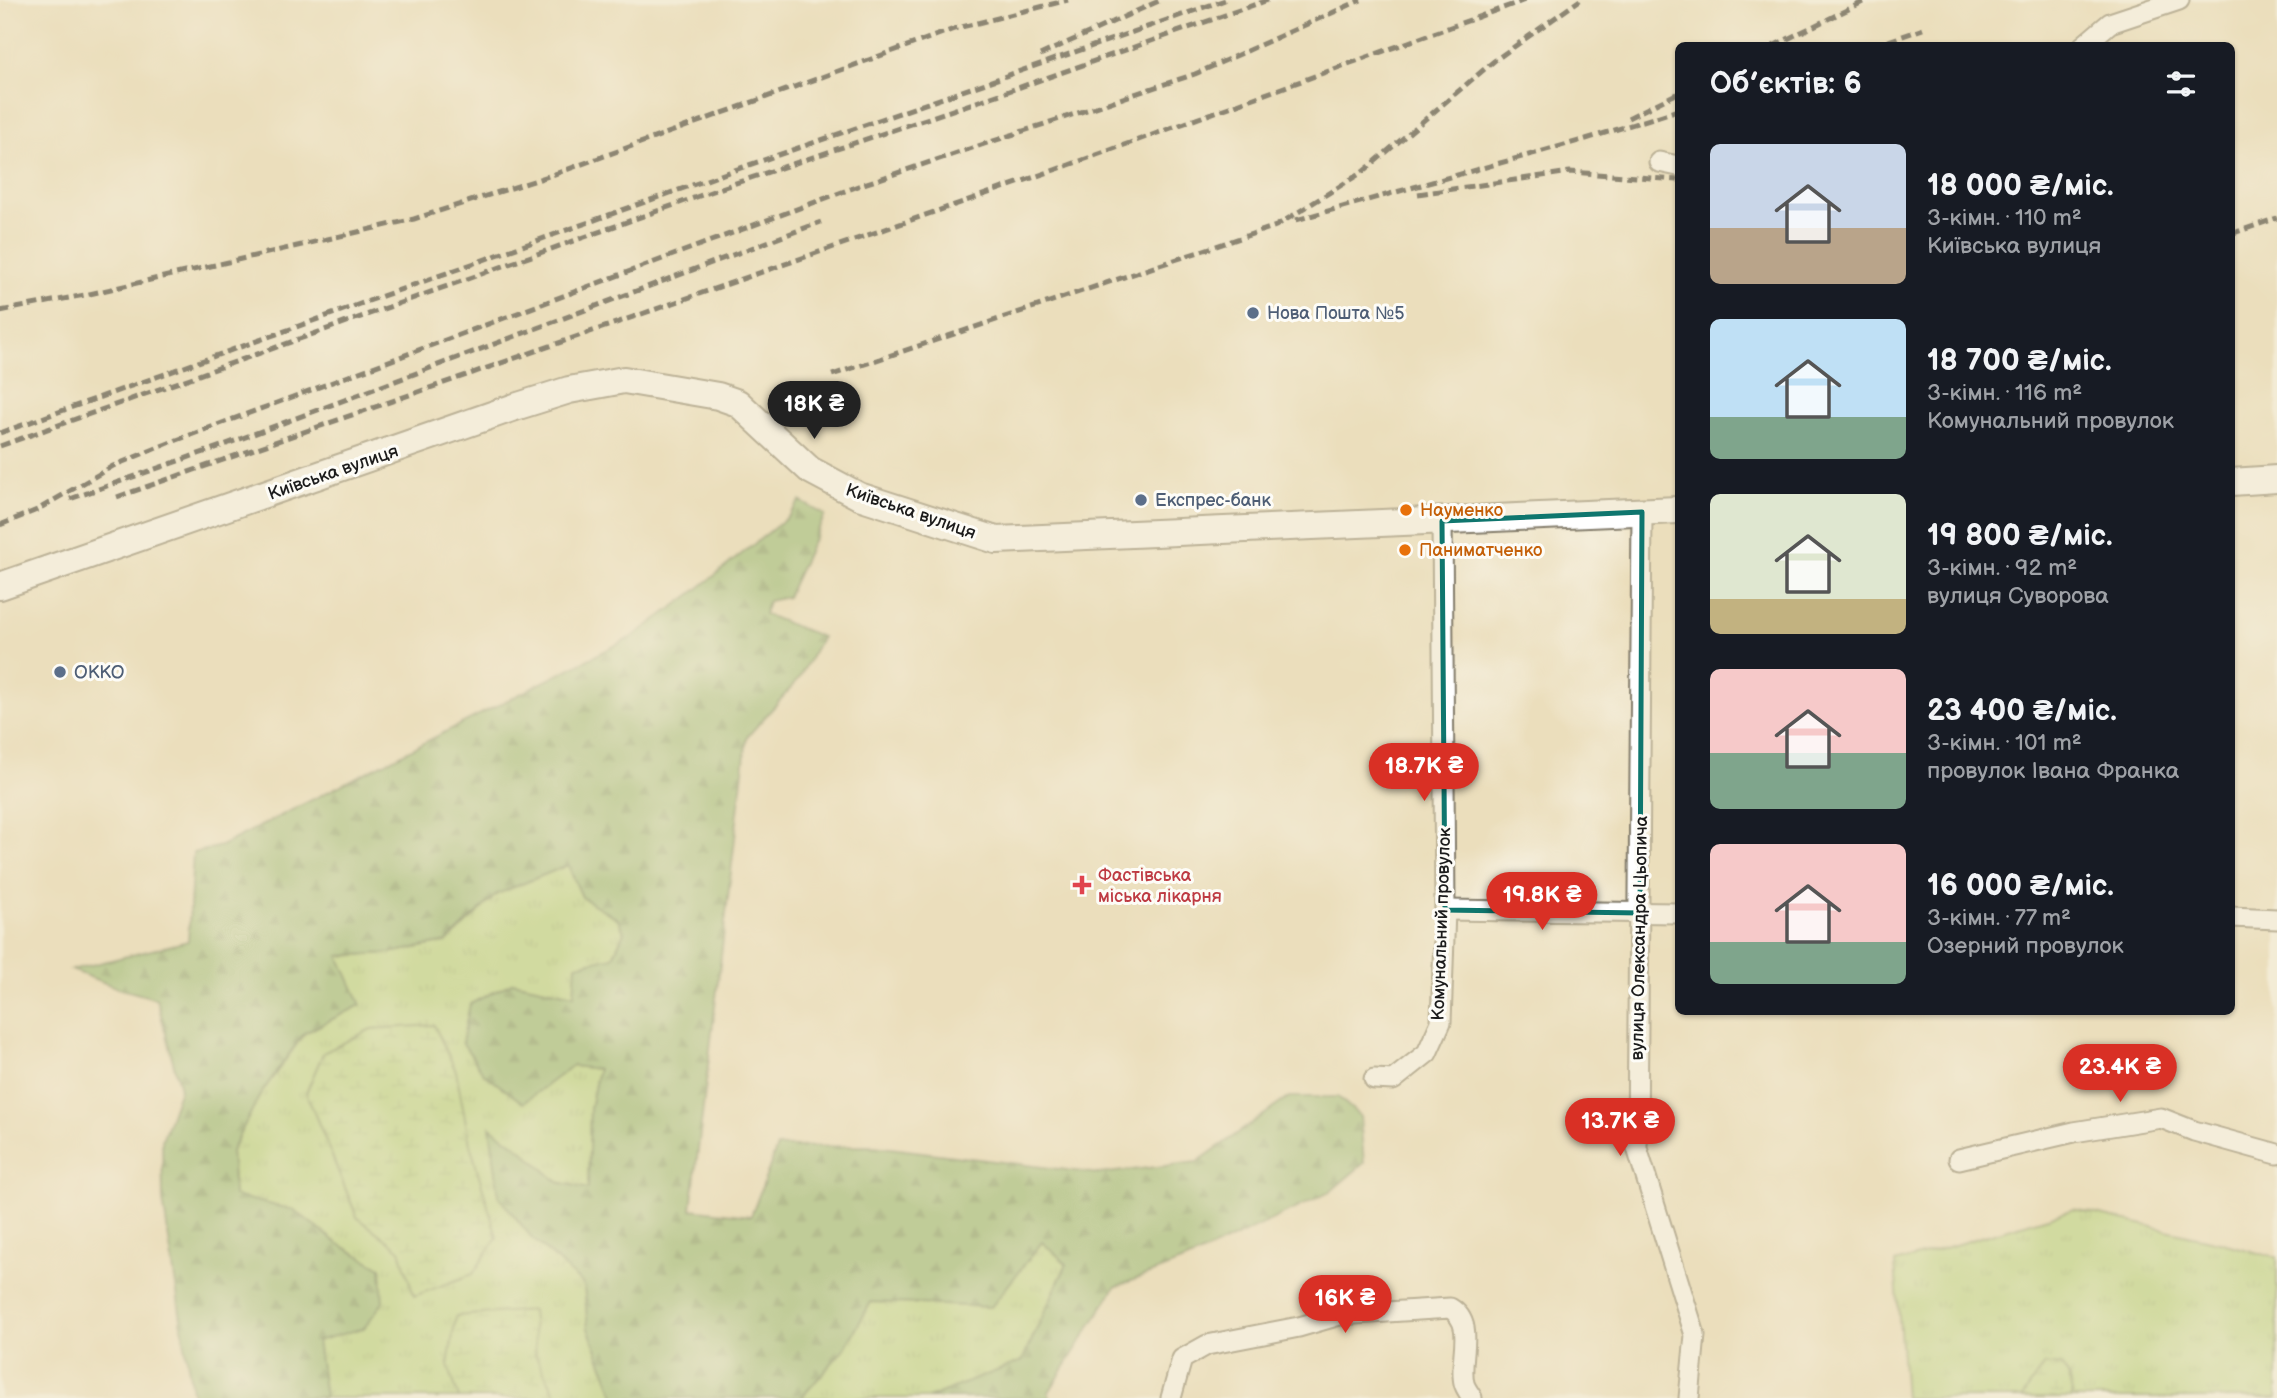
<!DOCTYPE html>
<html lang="uk">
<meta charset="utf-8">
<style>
:root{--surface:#171b24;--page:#242831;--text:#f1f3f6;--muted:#9ea1a6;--accent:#d93025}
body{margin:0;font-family:"Balsamiq Sans",sans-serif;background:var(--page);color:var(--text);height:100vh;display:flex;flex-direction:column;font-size:26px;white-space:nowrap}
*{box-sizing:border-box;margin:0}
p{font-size:23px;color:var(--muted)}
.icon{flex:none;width:38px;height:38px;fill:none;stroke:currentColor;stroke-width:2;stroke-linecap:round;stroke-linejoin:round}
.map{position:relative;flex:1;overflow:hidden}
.sheet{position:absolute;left:1675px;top:42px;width:560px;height:973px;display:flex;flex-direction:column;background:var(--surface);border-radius:10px;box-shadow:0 2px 5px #0004}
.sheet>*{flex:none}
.price{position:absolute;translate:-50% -60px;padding:0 16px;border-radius:24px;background:var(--accent);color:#fff;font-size:23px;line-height:46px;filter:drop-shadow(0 2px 4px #0008)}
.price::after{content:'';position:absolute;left:50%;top:42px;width:21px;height:16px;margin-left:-10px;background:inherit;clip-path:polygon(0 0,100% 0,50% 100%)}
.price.current{background:#222;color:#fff}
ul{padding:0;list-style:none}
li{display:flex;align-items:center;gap:21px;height:175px;padding:0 35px}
li span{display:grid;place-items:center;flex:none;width:196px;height:140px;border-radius:10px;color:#555}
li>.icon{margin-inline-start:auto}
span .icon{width:84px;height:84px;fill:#fffc;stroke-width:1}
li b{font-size:30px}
h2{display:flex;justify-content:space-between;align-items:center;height:84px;padding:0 35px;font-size:30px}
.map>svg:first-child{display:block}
</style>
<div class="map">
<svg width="2277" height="1398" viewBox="0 0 2277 1398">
<defs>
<pattern id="grass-tufts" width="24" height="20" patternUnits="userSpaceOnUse" patternTransform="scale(1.75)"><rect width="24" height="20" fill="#b2d57e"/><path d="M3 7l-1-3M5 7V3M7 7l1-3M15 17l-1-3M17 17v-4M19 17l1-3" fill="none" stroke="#98b66c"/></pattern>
<pattern id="forest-firs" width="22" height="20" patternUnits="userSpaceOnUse" patternTransform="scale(1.75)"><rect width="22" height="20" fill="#8db66d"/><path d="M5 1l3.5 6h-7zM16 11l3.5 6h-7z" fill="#729359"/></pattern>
<pattern id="wetland-marsh" width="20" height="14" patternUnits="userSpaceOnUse" patternTransform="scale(1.75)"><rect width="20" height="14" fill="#b2d57e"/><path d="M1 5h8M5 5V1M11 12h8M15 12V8" fill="none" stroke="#98b66c"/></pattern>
</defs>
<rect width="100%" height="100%" fill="#fdfcf7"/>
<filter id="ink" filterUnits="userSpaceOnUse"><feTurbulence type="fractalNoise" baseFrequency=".0143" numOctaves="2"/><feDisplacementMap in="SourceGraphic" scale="14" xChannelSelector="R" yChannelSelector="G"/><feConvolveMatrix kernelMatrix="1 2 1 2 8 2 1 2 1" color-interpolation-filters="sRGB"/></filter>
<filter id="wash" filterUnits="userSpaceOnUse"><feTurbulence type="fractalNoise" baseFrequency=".00686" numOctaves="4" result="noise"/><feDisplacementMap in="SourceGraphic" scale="28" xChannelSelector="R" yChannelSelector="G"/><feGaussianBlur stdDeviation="1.57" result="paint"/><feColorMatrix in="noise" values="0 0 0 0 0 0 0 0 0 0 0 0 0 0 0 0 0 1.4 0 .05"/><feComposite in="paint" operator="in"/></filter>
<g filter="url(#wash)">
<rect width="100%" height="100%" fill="#ebdebc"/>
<g fill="url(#grass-tufts)" stroke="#67784d" stroke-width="2">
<polygon points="568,865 582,897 619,919 624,932 613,957 574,995 513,982 523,1102 572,1066 598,1069 590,1109 588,1189 558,1182 522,1150 491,1128 532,1238 584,1285 588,1328 616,1398 319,1398 325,1396 317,1341 381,1268 337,1243 294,1210 234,1197 231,1151 260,1095 305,1033 360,1005 338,956 390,953 447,942 497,894"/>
<polygon points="2074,1209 2219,1242 2277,1258 2277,1398 1905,1398 1895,1263"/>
<polygon points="1042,1242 1067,1263 1022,1361 928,1398 801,1398 845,1348 871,1302 991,1307"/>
</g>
<polygon fill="url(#forest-firs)" stroke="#546944" stroke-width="2" points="800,501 825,515 787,597 768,601 764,614 822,637 798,680 747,737 691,1209 751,1216 777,1147 874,1146 1099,1174 1197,1162 1289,1097 1338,1097 1360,1116 1364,1163 1330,1192 1194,1257 1115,1287 1049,1392 1049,1398 928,1398 1022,1361 1067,1264 1042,1242 991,1307 871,1302 845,1348 801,1398 616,1398 588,1328 584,1285 532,1238 499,1197 490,1127 522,1150 558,1182 588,1189 590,1109 598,1069 572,1066 523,1103 483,1073 462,1042 470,1004 513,982 574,995 576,965 613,957 624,932 618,919 582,897 568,865 497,894 447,942 390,953 339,956 361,1005 304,1033 260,1095 231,1151 234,1196 294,1210 337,1243 381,1268 383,1302 364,1328 317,1341 325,1397 193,1398 163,1201 162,1140 180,1089 157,999 118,988 71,970 188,941 193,853 221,846 632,637 694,592 789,516"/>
<g fill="url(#wetland-marsh)" stroke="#67784d" stroke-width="2">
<polygon points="434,1025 456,1071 470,1144 497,1237 473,1274 414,1296 400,1250 357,1217 306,1093 323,1053 371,1029"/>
<polygon points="532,1310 536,1356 558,1398 459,1398 448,1365 456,1316"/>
<polygon points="2044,1364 2061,1366 2068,1375 2073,1398 2022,1398"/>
</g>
</g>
<g filter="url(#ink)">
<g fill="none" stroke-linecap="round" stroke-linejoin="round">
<g stroke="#847d6c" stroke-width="23">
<g id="minor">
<polyline points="2083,46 2110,23 2179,0"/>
<polyline points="1659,162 1678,166"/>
<polyline points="1642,512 1637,1148 1695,1335 1689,1398"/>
<polyline points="1445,910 1678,913"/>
<polyline points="2231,917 2277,919"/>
<polyline points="1374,1079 1393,1080 1427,1053 1441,1022 1445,910 1442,521"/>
<polyline points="1959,1159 2074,1132 2161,1118 2194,1131 2277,1154"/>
<path d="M1171 1398 1182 1359 1207 1345 1299 1327 1340 1315 1450 1308C1477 1324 1458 1358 1464 1383 1465 1388 1470 1394 1472 1398"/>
</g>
</g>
<g stroke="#847d6c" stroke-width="30">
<g id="secondary">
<polyline points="2231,482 2277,479"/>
<polyline points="0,586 515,407 569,390 624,380 718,396 738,403 810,470 859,496 996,540 1678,510"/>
</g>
</g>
<use href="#minor" stroke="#fff" stroke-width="19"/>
<use href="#secondary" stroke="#fff" stroke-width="26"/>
<g stroke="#1c1c1c" stroke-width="5" stroke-dasharray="10 5" stroke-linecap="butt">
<polyline points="1773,46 1867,0"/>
<polyline points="1874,46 1923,29"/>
<polyline points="1040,55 1161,0"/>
<polyline points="1628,118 1678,93"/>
<polyline points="1418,194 1570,172 1678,180"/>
<polyline points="1296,220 1586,139 1678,110"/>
<polyline points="2231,234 2277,218"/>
<polyline points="0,311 85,295 414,219 552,175 954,29 1068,0"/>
<polyline points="832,375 1276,226 1364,171 1494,61 1580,0"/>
<polyline points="0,433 726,173 1225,0"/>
<polyline points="0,446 730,185 1006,92 1268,0"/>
<polyline points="117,497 1069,165 1525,0"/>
<polyline points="70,499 224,445 821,222"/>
<polyline points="0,525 37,510 113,466 169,443 861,185 1195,74 1361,0"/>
</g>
</g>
</g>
<path d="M0 0H2277V1398H0ZM1642 512 1640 913 1445 910 1442 521Z" fill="#ebdebc" fill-opacity=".55" fill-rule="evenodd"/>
<path fill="none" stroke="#0f766e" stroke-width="5" stroke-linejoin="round" d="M1642 512 1640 913 1445 910 1442 521Z"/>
<g fill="#5c6f8a" stroke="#fdfcf7" stroke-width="2.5">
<circle cx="1253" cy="313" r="7"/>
<circle cx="1141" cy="500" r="7"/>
<circle cx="60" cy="672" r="7"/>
</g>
<g fill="#e8710a" stroke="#fdfcf7" stroke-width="2.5">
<circle cx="1406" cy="510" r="7"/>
<circle cx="1405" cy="550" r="7"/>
</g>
<path fill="#e0444e" stroke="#fdfcf7" stroke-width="2.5" d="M1078.5 874.5h7v7h7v7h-7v7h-7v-7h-7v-7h7z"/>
<g text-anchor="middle" stroke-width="6" stroke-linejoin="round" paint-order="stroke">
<g font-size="18" fill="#4e5e75" stroke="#fdfcf7" text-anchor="start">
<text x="1267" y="319">Нова Пошта №5</text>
<text x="1155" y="506">Експрес-банк</text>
<text x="74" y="678">OKKO</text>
</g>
<g font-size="18" fill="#1c1c1c" stroke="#fdfcf7">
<text transform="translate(333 472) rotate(-19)" y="6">Київська вулиця</text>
<text transform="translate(911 511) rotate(19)" y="6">Київська вулиця</text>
<text transform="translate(1441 924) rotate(-88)" y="6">Комунальний провулок</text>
<text transform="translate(1639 938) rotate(-89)" y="6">вулиця Олександра Цьопича</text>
</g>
<g font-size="18" fill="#c56008" stroke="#fdfcf7" text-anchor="start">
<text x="1420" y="516">Науменко</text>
<text x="1419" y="556">Паниматченко</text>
</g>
<g font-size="18" fill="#be3a42" stroke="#fdfcf7" text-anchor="start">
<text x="1098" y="881">Фастівська<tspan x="1098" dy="21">міська лікарня</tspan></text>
</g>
</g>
</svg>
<b class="price current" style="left:814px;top:441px">18K ₴</b>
<b class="price" style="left:1424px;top:803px">18.7K ₴</b>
<b class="price" style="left:1542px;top:932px">19.8K ₴</b>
<b class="price" style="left:2120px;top:1104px">23.4K ₴</b>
<b class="price" style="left:1620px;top:1158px">13.7K ₴</b>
<b class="price" style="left:1345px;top:1335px">16K ₴</b>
<section class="sheet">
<h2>Об’єктів: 6<svg class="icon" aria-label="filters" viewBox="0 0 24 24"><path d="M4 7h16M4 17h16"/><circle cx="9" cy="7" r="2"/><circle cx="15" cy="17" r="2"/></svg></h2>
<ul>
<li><span style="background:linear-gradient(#c9d6e8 60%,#b9a48a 0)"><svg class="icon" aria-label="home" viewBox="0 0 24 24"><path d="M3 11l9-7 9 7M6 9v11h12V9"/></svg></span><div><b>18 000 ₴/міс.</b><p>3-кімн. · 110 m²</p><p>Київська вулиця</p></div></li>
<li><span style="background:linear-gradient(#bfe0f5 70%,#7fa58c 0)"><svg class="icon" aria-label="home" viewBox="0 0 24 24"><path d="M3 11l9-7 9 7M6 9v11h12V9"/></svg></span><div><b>18 700 ₴/міс.</b><p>3-кімн. · 116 m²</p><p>Комунальний провулок</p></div></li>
<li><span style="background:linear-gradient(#dfe7d0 75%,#c2b280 0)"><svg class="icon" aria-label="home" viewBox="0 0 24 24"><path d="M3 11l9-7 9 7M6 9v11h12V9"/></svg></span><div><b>19 800 ₴/міс.</b><p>3-кімн. · 92 m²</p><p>вулиця Суворова</p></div></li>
<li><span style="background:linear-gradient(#f6c9c9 60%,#7fa58c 0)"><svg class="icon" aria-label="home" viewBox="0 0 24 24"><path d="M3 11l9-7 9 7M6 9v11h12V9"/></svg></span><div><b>23 400 ₴/міс.</b><p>3-кімн. · 101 m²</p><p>провулок Івана Франка</p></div></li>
<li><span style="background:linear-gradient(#f6c9c9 70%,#7fa58c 0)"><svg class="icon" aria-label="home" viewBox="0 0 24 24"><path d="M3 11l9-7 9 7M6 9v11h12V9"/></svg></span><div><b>16 000 ₴/міс.</b><p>3-кімн. · 77 m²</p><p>Озерний провулок</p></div></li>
</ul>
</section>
</div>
